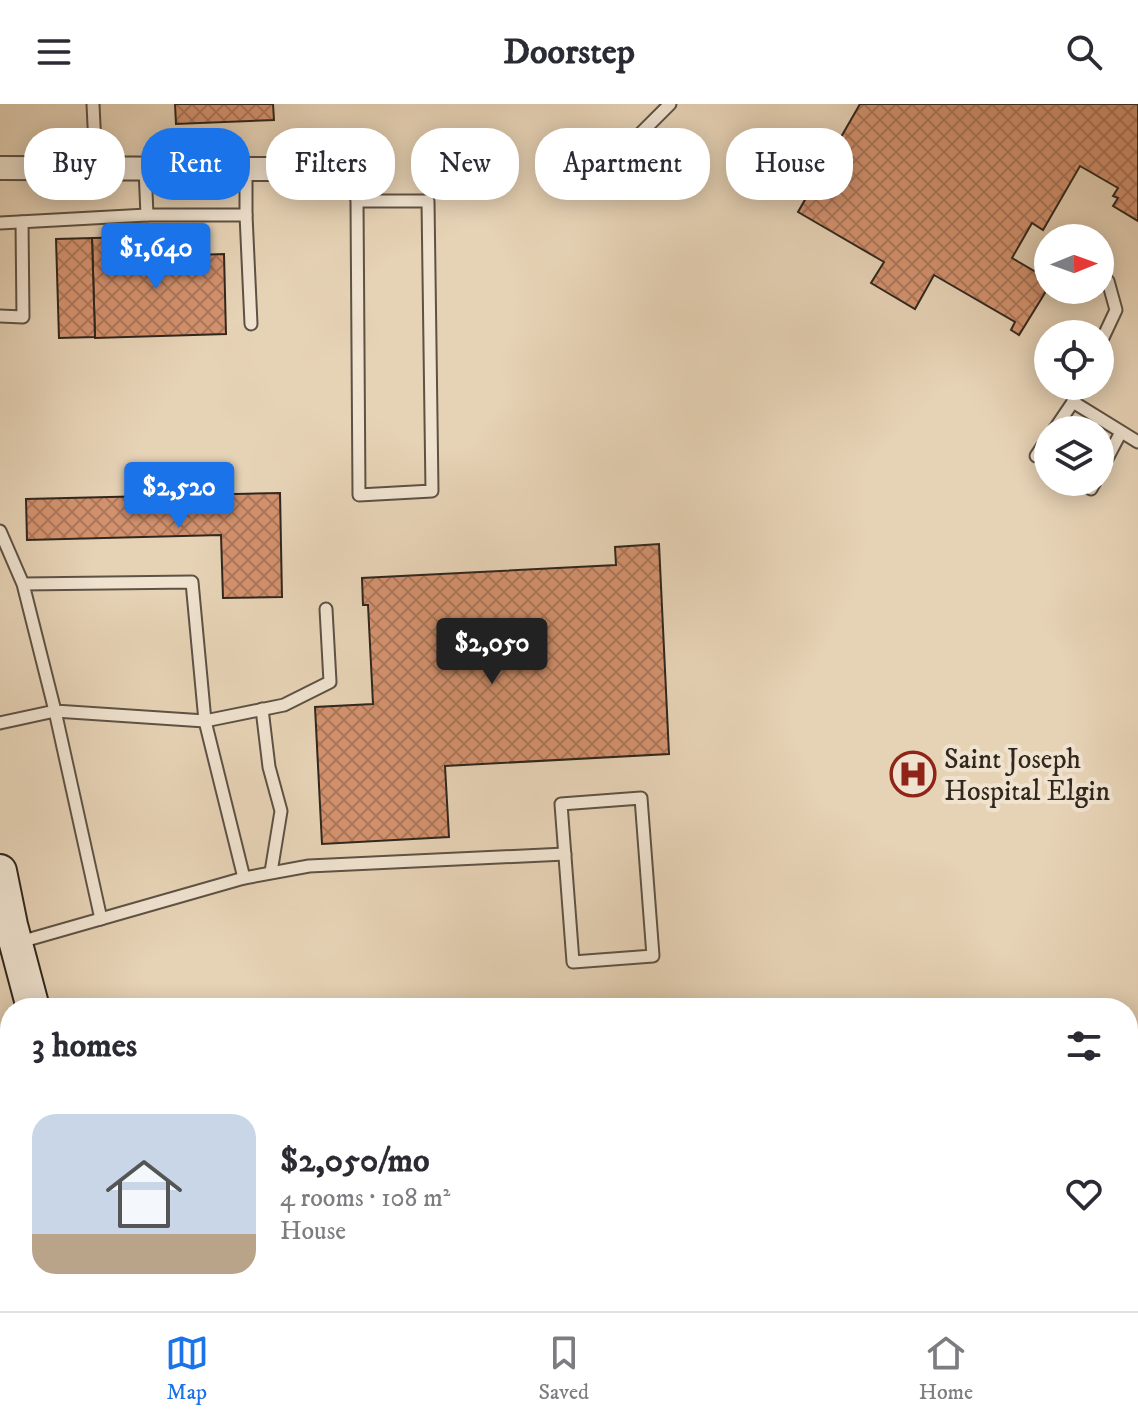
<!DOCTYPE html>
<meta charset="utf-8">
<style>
:root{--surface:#fff;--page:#f7f7f7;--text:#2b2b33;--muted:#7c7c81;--line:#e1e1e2;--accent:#1a73e8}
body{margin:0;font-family:"IM FELL DW Pica",serif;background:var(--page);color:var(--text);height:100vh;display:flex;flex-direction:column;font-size:30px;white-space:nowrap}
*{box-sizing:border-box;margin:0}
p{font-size:26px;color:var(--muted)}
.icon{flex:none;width:44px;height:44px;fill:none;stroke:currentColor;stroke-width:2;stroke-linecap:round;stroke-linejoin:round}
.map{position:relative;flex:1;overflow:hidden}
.sheet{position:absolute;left:0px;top:894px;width:1138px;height:314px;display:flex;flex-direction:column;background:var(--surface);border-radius:32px 32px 0 0;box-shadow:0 4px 20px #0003}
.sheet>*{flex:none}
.top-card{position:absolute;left:24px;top:24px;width:1090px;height:72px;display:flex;gap:16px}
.needle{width:52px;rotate:89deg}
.tools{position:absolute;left:1034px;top:120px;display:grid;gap:16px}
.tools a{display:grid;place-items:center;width:80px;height:80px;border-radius:50%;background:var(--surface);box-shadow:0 4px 20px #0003;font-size:40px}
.price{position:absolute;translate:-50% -68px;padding:0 18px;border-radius:8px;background:var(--accent);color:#fff;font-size:26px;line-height:52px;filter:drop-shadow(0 2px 4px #0008)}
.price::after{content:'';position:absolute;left:50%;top:48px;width:24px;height:18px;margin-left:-12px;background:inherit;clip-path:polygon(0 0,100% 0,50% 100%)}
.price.on{background:#222;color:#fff}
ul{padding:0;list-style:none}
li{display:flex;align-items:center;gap:24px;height:200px;padding:0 32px}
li+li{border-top:2px solid var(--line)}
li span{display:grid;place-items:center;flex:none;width:224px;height:160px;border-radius:24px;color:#555}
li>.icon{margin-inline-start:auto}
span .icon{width:96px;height:96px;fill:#fffc;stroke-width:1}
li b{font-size:34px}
h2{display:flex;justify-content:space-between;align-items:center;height:96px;padding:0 32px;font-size:34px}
.pill{padding:0 28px;border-radius:32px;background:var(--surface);box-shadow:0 4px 20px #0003;font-size:28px;line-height:72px}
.pill.on{background:var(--accent);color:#fff}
header{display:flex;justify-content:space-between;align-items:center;height:104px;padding:0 32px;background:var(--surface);font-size:36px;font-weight:800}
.tabs{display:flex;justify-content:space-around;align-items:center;height:112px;border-top:2px solid var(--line);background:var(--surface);font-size:22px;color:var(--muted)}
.tabs a{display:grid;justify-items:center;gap:4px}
.tabs .on{color:var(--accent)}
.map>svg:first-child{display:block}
</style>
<header><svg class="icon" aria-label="menu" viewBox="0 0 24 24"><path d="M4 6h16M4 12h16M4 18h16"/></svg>Doorstep<svg class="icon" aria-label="search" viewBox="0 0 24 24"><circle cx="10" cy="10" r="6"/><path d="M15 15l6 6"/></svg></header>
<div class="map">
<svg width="1138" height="1207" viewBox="0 0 1138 1207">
<defs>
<pattern id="building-cross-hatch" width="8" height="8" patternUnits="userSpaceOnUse" patternTransform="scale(2)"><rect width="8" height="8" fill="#d3926e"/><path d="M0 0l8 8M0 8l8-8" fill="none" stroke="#ac775a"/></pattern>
</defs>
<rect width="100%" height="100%" fill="#e6d2b5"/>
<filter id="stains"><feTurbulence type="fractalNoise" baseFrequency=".0025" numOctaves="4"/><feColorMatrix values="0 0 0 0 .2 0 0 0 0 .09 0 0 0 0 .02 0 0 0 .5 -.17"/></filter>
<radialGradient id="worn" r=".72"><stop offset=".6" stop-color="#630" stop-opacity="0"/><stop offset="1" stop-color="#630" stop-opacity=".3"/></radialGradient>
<g fill="url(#building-cross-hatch)" stroke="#30271e" stroke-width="2">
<polygon points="175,0 273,0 274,16 176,20"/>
<polygon points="860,0 1138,0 1138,117 1113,102 1118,94 1113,92 1118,84 1080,62 1043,126 1032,119 1012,154 1048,175 1048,184 1019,231 1011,226 1015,218 934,171 915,205 871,179 884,158 798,108"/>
<polygon points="149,133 149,142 162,152 224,150 226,230 95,234 92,134"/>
<polygon points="92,134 95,233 59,234 56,135"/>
<polygon points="280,389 282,493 223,494 221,431 27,436 26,395"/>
<polygon points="659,440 669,650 445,662 449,733 322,740 315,603 373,600 368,501 363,501 362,474 616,461 615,443"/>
<polygon points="1128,1167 1138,1192 1128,1197"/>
<polygon points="237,1198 457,1198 457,1207 239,1207"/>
<polygon points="1096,1198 1128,1198 1131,1207 1095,1207 1098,1203"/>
</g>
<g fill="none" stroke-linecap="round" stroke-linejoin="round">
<g stroke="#5e5244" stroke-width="15">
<g id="service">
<polyline points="93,0 96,64"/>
<polyline points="635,35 670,0"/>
<polyline points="348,45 357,97 359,391 432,387 428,97 357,97"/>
<polyline points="145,64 147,111 246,111 246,65"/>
<polyline points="246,111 251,220"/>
<polyline points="0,119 147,111"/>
<polyline points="0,212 23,213 22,118"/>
<polyline points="1100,240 1116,206 1108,177"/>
<polyline points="1073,298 1080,282"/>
<polyline points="1054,326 1073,298 1138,338"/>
<polyline points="1036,352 1048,334"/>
<polyline points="1100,368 1121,328"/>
<polyline points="1091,385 1095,378"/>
<polyline points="0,427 23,480 55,607 205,617 192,478 23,480"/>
<polyline points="262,605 269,663 281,707 271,768"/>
<polyline points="0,619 55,607 101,815"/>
<polygon points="641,694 653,852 573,858 561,700"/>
<polyline points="244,774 205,617 284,601 330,578 326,505"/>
<polyline points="20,838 244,774 309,762 565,750"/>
<polyline points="0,1130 10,1128"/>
<polyline points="225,1198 228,1207"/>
<polyline points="477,1198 477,1207"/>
<polyline points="649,1198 652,1207"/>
<polyline points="726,1198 728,1207"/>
</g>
</g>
<g stroke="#5e5244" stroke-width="26">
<polyline id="minor" points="0,64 275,65"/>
</g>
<g stroke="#30271e" stroke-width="36">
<g id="secondary">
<polyline points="0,767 11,821 33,904"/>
<polyline points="112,1198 114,1207"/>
</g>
</g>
<use href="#service" stroke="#efe2cf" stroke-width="11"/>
<use href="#minor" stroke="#efe2cf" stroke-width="22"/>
<use href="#secondary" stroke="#efe2cf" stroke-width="32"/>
</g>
<defs>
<g id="hospital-ring" transform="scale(2.3)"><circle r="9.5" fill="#efe2cf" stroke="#8f2418" stroke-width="1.5"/><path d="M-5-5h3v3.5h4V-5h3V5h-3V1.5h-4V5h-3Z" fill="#8f2418"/></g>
</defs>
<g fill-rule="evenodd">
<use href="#hospital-ring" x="913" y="670"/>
</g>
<g text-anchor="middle" stroke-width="8" stroke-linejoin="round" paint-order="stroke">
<g font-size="28" fill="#30271e" stroke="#efe2cf" text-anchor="start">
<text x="944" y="664">Saint Joseph<tspan x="944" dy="32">Hospital Elgin</tspan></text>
</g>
</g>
<rect width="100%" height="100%" filter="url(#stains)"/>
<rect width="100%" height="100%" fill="url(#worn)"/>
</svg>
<div class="tools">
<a><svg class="needle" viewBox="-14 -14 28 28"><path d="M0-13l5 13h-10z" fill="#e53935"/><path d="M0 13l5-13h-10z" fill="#7c7c81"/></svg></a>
<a><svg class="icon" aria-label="locate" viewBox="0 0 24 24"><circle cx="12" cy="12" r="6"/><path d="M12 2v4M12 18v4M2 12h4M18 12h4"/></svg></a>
<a><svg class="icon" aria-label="layers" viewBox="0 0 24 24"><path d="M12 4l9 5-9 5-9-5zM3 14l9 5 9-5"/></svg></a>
</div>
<b class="price" style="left:156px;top:187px">$1,640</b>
<b class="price" style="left:179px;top:426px">$2,520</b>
<b class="price on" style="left:492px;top:582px">$2,050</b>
<div class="top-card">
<a class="pill">Buy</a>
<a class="pill on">Rent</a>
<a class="pill">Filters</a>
<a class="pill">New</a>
<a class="pill">Apartment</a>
<a class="pill">House</a>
</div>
<section class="sheet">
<h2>3 homes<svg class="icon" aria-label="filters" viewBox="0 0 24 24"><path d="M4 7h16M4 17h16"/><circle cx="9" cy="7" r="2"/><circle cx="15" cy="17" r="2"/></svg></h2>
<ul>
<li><span style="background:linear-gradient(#c9d6e8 75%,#b9a48a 0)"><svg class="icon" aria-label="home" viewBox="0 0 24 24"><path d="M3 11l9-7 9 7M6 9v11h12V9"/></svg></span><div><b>$2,050/mo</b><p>4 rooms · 108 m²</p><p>House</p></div><svg class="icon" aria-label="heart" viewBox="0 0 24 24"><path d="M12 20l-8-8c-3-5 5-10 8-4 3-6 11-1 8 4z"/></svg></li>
</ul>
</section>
</div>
<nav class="tabs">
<a class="on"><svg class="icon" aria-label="map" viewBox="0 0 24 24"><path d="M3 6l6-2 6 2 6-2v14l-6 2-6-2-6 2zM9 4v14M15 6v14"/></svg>Map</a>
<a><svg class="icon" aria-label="saved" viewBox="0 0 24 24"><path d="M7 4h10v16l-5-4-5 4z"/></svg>Saved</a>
<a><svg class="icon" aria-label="home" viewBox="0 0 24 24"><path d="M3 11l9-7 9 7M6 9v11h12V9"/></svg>Home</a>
</nav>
